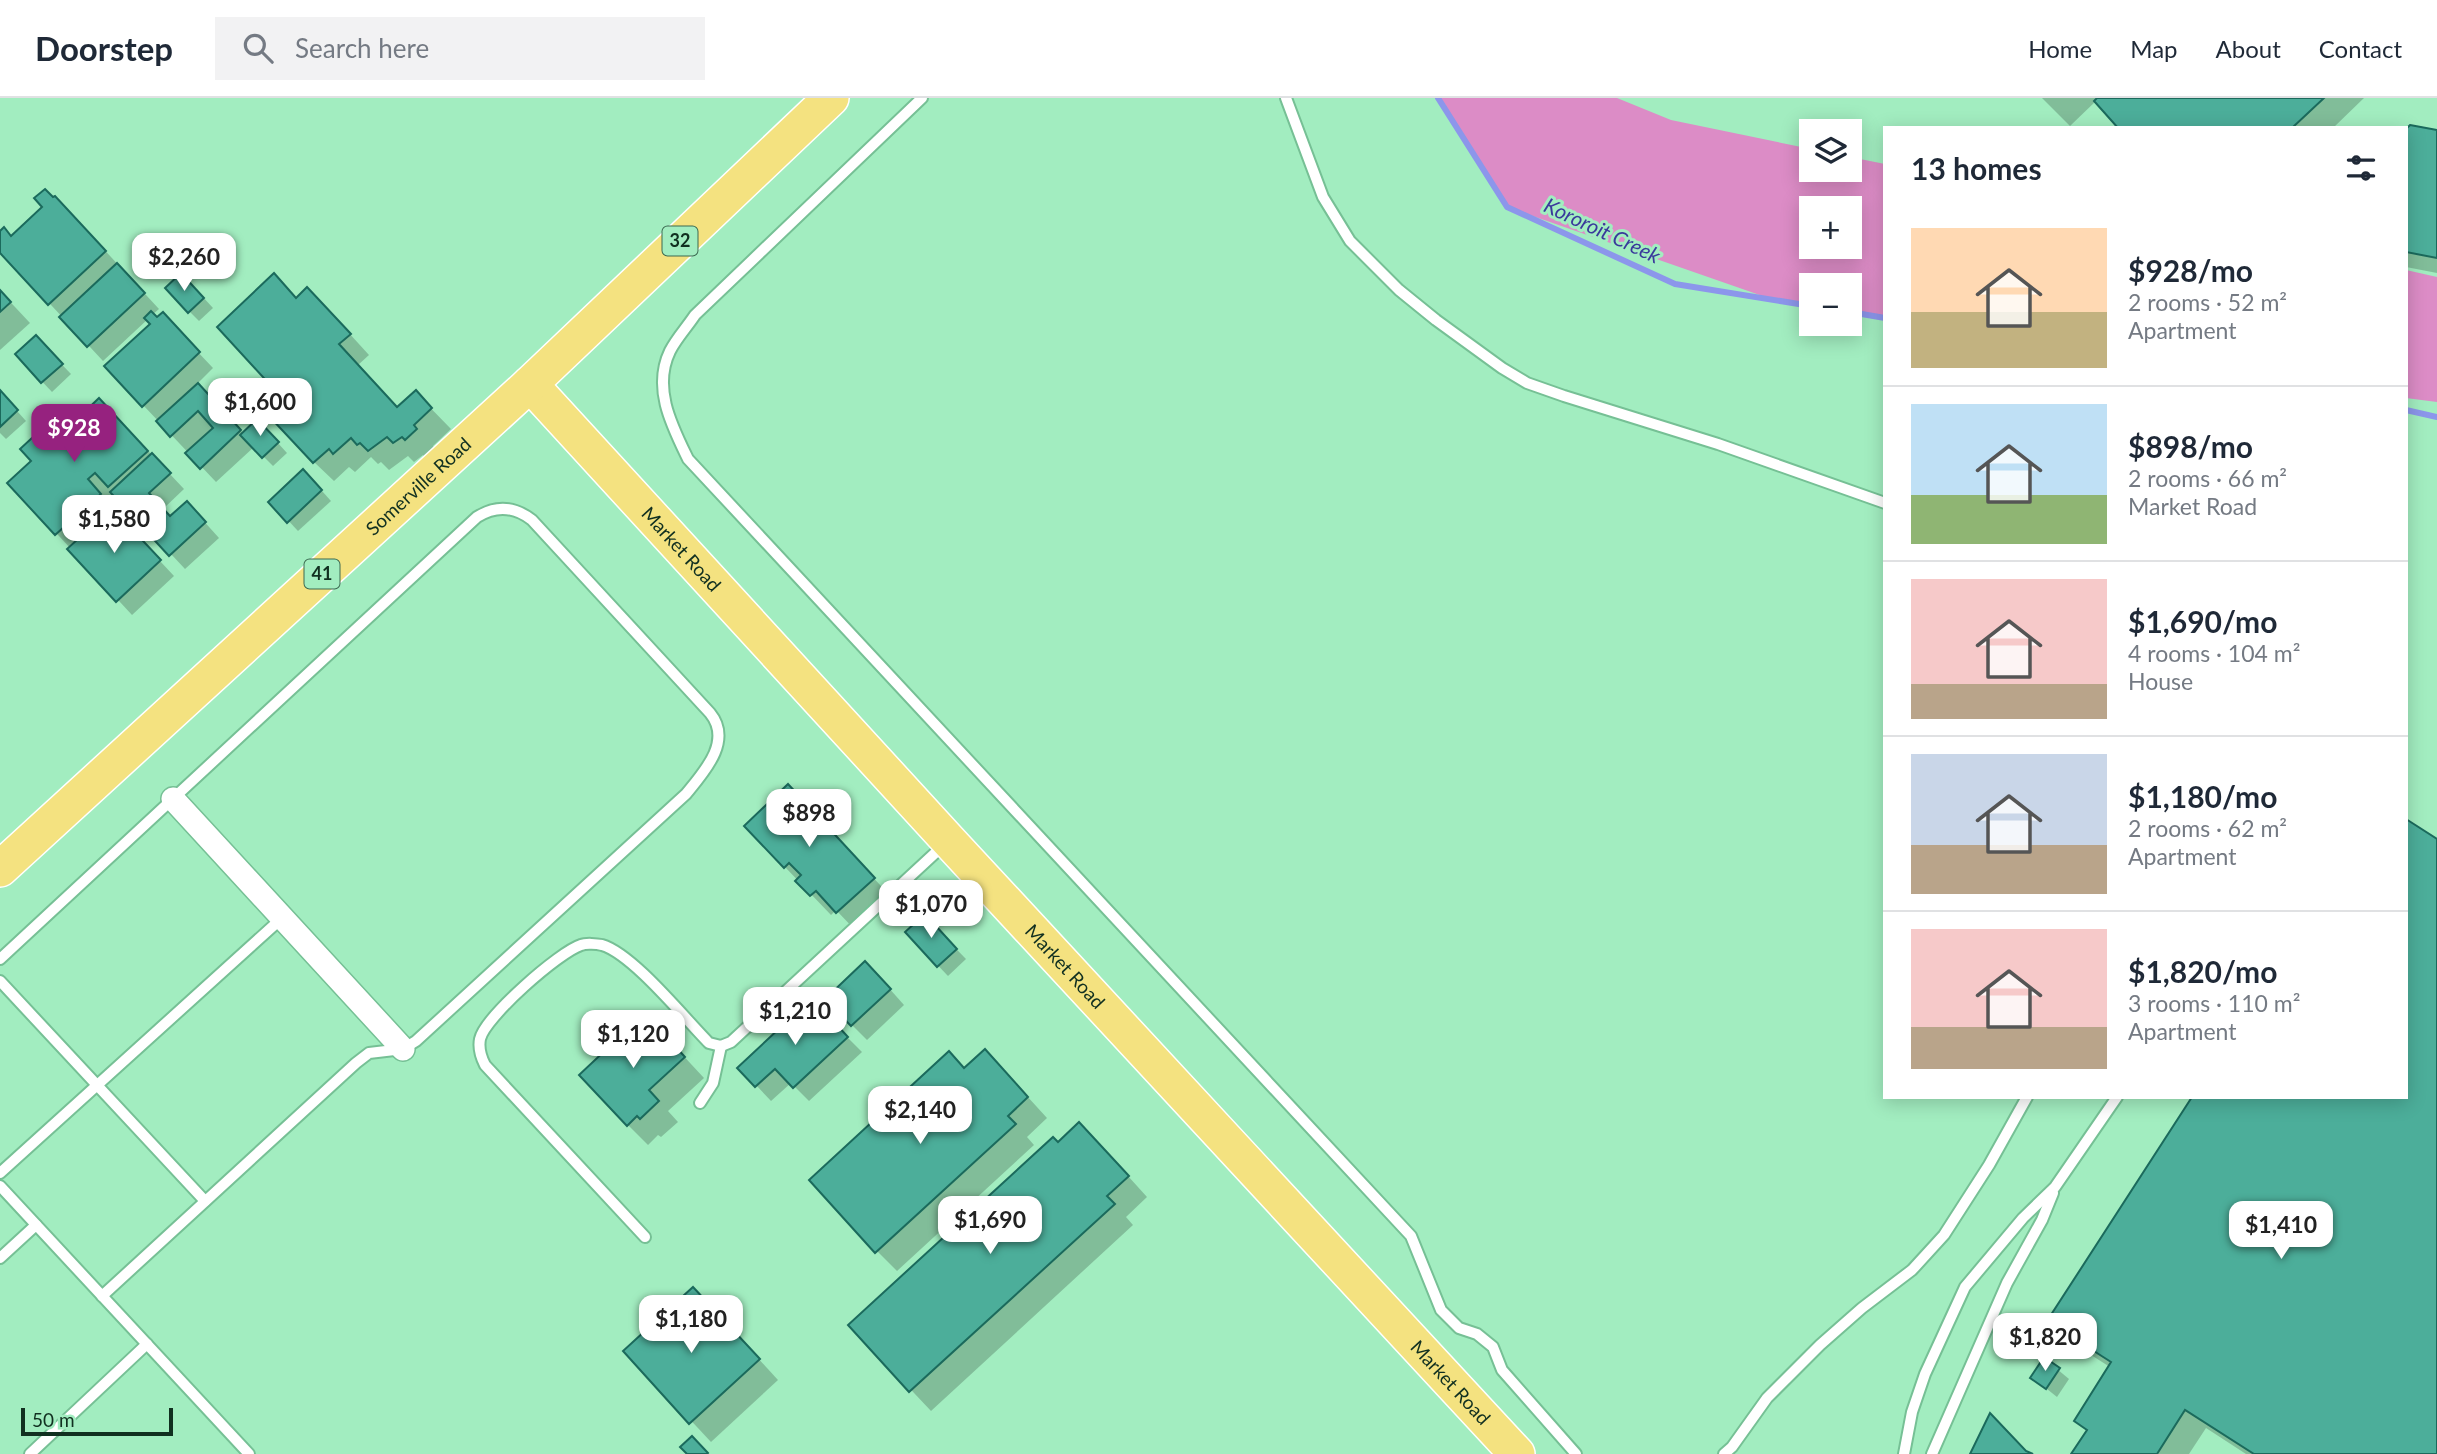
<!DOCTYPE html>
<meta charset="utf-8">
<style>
:root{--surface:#fff;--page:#f2f2f3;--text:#1f2937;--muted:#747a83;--line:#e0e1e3;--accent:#96227f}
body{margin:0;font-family:Lato,sans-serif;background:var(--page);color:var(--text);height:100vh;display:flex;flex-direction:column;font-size:26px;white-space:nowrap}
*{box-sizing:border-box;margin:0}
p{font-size:23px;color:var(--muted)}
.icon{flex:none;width:38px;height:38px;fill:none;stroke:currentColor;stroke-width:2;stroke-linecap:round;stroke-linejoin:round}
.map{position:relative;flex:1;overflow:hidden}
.side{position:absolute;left:1883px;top:28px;width:525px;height:973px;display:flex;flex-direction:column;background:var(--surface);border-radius:0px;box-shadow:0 4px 18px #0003}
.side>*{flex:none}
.controls{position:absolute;left:1799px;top:21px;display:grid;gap:14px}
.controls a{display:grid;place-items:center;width:63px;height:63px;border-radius:0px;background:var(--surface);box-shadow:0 4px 18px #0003;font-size:35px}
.scale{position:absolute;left:21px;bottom:18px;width:152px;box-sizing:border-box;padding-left:7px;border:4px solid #113020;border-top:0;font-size:19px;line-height:24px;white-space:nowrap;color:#113020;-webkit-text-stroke:5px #a2edc0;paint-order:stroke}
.price{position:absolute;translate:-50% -60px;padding:0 16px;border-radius:14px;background:#fff;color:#222;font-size:23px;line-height:46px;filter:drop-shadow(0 2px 4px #0008)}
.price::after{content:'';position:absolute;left:50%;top:42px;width:21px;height:16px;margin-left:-10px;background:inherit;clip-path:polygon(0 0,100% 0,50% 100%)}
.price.on{background:var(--accent);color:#fff}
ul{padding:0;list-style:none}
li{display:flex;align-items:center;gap:21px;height:175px;padding:0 28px}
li+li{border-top:2px solid var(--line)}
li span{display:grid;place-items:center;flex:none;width:196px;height:140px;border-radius:0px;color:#555}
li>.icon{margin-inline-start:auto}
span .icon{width:84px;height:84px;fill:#fffc;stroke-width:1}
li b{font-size:30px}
h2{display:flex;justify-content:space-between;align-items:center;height:84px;padding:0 28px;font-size:30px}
header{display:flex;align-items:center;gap:42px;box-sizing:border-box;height:98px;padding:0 35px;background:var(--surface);border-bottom:2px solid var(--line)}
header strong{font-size:33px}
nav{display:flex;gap:38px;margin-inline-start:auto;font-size:24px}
.search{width:490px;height:63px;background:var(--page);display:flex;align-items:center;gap:18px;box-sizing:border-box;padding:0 24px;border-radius:0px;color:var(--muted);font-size:26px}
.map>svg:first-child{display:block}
</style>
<header>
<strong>Doorstep</strong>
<div class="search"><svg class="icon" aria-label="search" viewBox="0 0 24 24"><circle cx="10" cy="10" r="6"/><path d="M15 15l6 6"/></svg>Search here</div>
<nav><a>Home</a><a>Map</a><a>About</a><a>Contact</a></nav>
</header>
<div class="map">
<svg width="2437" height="1356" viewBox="0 0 2437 1356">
<rect width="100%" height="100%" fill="#a2edc0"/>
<g fill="#dc8cc6" fill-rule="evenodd">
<path d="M1438 0H1617L1671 22 1811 51V72H1850V59L1885 66V219L1850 214V187H1811V208L1774 202 1507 109ZM1811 110H1850V149H1811Z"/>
<polygon points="2406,172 2437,179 2437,304 2406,300"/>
</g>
<g fill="#0003">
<polygon points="2042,0 2364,0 2333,30 2121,30 2096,3 2070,28"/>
<polygon points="2406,33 2437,34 2437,175 2406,169"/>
<polygon points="75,120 159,211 152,217 177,232 213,270 197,286 244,336 267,333 287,355 273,368 254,349 216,384 143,307 152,226 148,221 103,263 0,152 0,135 12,140"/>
<polygon points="274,178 297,201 327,211 369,257 358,267 398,311 416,295 451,331 433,348 436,352 426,361 423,357 414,364 408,358 389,372 381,364 378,366 371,359 355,374 349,369 334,383 314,364 287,302"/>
<polygon points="191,186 213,210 199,223 189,213"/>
<polygon points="0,193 30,225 0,252"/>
<polygon points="45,249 71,276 52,294 17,257"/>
<polygon points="0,294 26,323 6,341 0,335"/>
<polygon points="119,322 184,391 163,411 171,420 201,420 219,440 185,471 114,395 106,402 120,416 118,418 174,478 132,517 10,385 75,326"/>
<polygon points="313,383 331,403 298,433 271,404"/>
<polygon points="808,709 893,801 857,834 836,812 831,817 785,769"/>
<polygon points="2437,743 2437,1356 2246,1356 2206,1330 2189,1356 2073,1356 2088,1334 2076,1322 2110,1269 2069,1243 2049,1223 2406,999"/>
<polygon points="934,828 966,861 948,878 907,835"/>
<polygon points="880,880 904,907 867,942 852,927"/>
<polygon points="823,915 862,954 809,1003 791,985 771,1003 740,970"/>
<polygon points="665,938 704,980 668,1013 678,1024 661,1039 658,1037 648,1047 628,1027"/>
<polygon points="965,972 1005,974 1047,1020 1027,1039 1034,1047 897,1173 877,1153"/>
<polygon points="1058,1046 1099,1046 1147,1099 1126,1119 1133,1127 931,1313 850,1227"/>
<polygon points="713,1211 778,1282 711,1344 626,1253"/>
<polygon points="2045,1261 2069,1281 2057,1299 2032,1279"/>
</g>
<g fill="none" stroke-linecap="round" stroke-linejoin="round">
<g stroke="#8c96eb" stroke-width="6">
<polyline points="1438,0 1507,109 1675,186 1811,208"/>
<polyline points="1850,214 1885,220"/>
<polyline points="2406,312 2437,319"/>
</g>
</g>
<g fill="#4cae9a" stroke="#1b6a5c" stroke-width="2">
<polygon points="2097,0 2324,0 2292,30 2118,30 2094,3"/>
<polygon points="2410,27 2437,32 2437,160 2406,154 2406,31"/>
<polygon points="45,91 53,99 55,98 106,153 48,207 0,155 0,133 4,129 11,138 42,109 34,100"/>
<polygon points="117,165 145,195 87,249 59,219"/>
<polygon points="181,175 204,200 188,215 165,190"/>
<polygon points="274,175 296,200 307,189 351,236 339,246 397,309 416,292 432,310 414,327 417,331 405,342 402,339 393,345 387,339 368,353 360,345 357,347 351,340 333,356 329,351 313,365 268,317 284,302 217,229"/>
<polygon points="0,192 11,204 0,214"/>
<polygon points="151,213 157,219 163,214 200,254 142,309 104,268 150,226 144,220"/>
<polygon points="36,237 63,266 41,285 15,256"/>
<polygon points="198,285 241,332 200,371 185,355 213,330 198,313 170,339 156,323"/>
<polygon points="0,292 18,312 0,329"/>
<polygon points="99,300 148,353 108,389 95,375 88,381 101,396 55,437 7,385 31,363 20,351 46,327 57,340 59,338 48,327 64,312 74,324"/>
<polygon points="257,321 279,344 262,360 240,337"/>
<polygon points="152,355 171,375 149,395 170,418 187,403 206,424 169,458 110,394"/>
<polygon points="303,371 322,392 287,425 268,404"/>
<polygon points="112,410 161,462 116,504 67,451"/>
<polygon points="788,686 875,780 836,815 816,793 810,798 795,783 801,777 789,765 784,770 744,728"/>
<polygon points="2406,721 2437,741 2437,1356 2254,1356 2185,1312 2157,1356 2071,1356 2087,1332 2074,1323 2111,1264 2047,1223 2192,999 2406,999"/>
<polygon points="925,816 957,851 937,869 905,834"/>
<polygon points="865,863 891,891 851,928 825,901"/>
<polygon points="812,900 848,939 793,990 775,971 755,989 737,970"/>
<polygon points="645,915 685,959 649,992 659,1003 640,1021 637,1018 627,1028 579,977"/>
<polygon points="985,951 1028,999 1008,1018 1016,1026 875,1155 809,1082 949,953 964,970"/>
<polygon points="1079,1024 1129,1078 1107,1098 1115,1106 909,1294 848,1227 1053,1039 1058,1044"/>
<polygon points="693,1189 760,1261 689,1326 623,1253"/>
<polygon points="2044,1259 2060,1270 2046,1291 2030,1280"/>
<polygon points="1990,1315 2026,1353 2033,1356 1970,1356"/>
<polygon points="692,1338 708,1355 707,1356 687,1356 680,1349"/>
</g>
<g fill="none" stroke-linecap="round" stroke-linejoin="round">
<g stroke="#76c095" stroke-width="14">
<g id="lane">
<path d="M922 0 695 217C687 229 676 241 670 253 652 290 672 328 688 361L1411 1138 1441 1212 1459 1230 1477 1236 1493 1249 1502 1272 1576 1356"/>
<polyline points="1286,0 1323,99 1350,143 1399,192 1436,222 1502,270 1527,285 1564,298 1718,346 1885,405"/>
<path d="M0 861 477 419C496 407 514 408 532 422L710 615C733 643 704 674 686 696L416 943 403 951 369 955 356 965 102 1198"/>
<polyline points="0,883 205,1103"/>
<polyline points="700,1005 713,985 721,948"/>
<polyline points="0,1075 282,820"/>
<polyline points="0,1088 249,1356"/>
<path d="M645 1139 485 967C481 959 478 951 480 941 485 919 559 854 581 847 586 845 597 846 602 847 633 856 685 921 709 945L721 948 731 944 946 745"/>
<polyline points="0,1160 36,1127"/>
<polyline points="30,1356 147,1246"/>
<polyline points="1724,1356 1732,1349 1767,1300 1820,1247 1862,1210 1912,1172 1944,1137 1989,1067 2027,999"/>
<polyline points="1904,1356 1912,1314 1925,1276 1965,1189 2023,1120 2055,1089 2117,999"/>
<polyline points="1932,1356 2007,1185 2042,1122 2053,1095"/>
</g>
</g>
<g stroke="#76c095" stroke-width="26">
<polyline id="street" points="173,701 403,951"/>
</g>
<g stroke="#fff" stroke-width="38">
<g id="primary">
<path id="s1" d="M530 286 949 743 1517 1356"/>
<path id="s2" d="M0 771 530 286 831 0"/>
</g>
</g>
<use href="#lane" stroke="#fff" stroke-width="10"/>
<use href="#street" stroke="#fff" stroke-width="23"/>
<use href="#primary" stroke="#f4e280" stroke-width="35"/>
</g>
<g text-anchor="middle" stroke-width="6" stroke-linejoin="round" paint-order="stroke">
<g fill="#a2edc0" stroke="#3c6950" stroke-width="2">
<rect x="662.5" y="128.5" width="35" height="29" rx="5"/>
<rect x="304.5" y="461.5" width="35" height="29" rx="5"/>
</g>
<g font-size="18" font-weight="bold" fill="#113020">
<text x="680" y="149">32</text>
<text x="322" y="482">41</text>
</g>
<g font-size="19" fill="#113020" stroke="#a2edc0">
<text dy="7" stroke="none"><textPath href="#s2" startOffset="567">Somerville Road</textPath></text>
<text dy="7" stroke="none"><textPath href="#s1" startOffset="224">Market Road</textPath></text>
<text dy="7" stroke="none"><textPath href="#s1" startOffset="791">Market Road</textPath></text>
<text dy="7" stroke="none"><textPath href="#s1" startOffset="1358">Market Road</textPath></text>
</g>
<g font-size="21" font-style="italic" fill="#3a399b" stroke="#a2edc0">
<text transform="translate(1602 133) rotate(25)" y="7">Kororoit Creek</text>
</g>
</g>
</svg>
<div class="controls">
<a><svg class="icon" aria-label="layers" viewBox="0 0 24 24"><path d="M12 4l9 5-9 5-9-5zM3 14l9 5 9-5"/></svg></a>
<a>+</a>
<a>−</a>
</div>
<div class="scale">50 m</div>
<b class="price" style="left:184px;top:195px">$2,260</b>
<b class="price" style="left:260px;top:340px">$1,600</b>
<b class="price on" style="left:74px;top:366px">$928</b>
<b class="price" style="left:114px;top:457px">$1,580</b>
<b class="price" style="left:809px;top:751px">$898</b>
<b class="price" style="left:931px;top:842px">$1,070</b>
<b class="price" style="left:795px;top:949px">$1,210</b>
<b class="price" style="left:633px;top:972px">$1,120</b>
<b class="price" style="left:920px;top:1048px">$2,140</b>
<b class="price" style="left:990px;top:1158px">$1,690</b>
<b class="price" style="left:2281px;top:1163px">$1,410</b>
<b class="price" style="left:691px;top:1257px">$1,180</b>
<b class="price" style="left:2045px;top:1275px">$1,820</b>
<section class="side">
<h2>13 homes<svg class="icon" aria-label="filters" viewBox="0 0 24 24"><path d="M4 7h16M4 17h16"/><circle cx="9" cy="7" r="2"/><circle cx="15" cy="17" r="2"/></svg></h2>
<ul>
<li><span style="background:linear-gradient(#ffd9b3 60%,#c2b280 0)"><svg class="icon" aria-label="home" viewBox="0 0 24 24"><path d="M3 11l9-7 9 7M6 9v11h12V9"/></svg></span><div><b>$928/mo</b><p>2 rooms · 52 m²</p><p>Apartment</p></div></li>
<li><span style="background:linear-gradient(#bfe0f5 65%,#8fb573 0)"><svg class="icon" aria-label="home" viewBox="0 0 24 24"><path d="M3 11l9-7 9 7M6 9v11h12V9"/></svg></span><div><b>$898/mo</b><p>2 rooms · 66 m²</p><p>Market Road</p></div></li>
<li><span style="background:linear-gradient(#f6c9c9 75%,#b9a48a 0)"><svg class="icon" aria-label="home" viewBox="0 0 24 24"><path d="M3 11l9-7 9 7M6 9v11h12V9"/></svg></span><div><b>$1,690/mo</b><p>4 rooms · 104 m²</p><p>House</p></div></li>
<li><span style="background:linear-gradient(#c9d6e8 65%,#b9a48a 0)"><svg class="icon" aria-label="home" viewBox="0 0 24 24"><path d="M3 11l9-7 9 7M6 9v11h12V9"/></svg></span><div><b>$1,180/mo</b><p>2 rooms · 62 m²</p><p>Apartment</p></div></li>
<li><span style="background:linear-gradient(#f6c9c9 70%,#b9a48a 0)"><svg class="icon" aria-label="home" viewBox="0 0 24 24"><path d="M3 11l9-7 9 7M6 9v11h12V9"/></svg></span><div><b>$1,820/mo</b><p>3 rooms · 110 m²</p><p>Apartment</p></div></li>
</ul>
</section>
</div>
